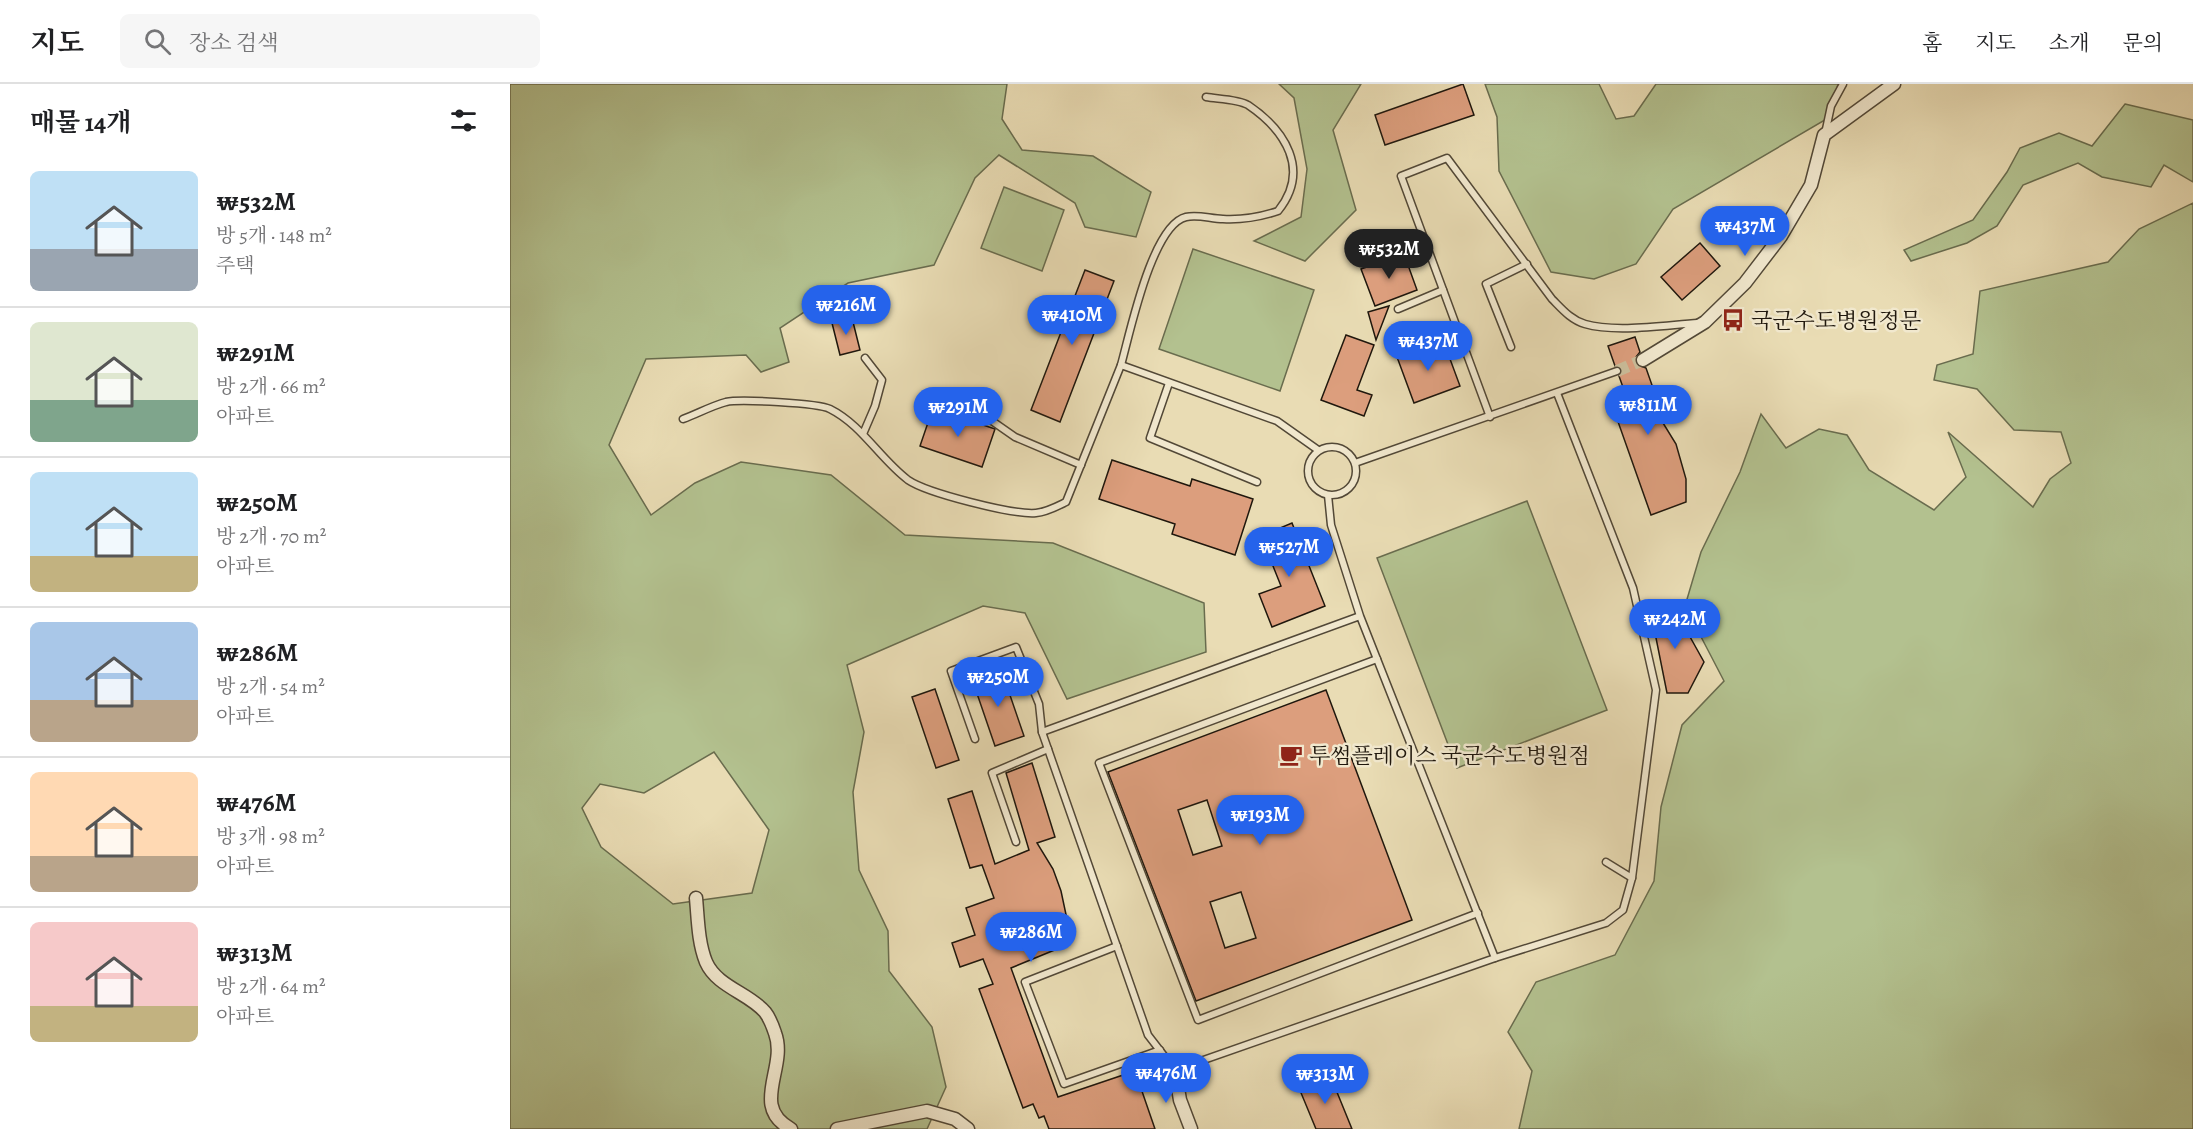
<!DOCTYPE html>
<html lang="ko">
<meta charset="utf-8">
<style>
:root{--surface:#fff;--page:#f6f6f6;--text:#202124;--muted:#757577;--line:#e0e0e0;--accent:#2563eb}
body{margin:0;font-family:Alegreya,"Noto Serif KR",serif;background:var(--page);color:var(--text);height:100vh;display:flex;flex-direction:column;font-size:22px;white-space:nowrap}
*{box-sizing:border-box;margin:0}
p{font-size:20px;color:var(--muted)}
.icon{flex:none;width:33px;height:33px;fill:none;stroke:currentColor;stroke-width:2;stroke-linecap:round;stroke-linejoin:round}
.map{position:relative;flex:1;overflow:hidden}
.side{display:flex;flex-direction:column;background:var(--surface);width:510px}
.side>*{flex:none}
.price{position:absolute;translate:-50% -51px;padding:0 14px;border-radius:21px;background:var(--accent);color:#fff;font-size:20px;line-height:39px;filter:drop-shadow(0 2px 3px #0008)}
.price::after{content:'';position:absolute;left:50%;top:36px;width:18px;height:14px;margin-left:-9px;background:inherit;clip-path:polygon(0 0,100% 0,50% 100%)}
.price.selected{background:#222;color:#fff}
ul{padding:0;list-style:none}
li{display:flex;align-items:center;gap:18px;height:150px;padding:0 30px}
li+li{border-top:2px solid var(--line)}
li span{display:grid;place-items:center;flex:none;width:168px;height:120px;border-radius:9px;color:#555}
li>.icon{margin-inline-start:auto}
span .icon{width:72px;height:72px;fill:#fffc;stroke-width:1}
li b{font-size:26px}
h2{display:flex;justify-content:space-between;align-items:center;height:72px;padding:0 30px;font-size:26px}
header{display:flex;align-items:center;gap:36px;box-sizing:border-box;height:84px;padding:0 30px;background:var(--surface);border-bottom:2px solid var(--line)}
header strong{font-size:28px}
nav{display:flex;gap:33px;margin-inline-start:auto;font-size:21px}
.search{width:420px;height:54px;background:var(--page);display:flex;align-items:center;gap:15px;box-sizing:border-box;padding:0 21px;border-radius:9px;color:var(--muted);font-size:22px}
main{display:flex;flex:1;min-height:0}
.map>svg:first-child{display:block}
</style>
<header>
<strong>지도</strong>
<div class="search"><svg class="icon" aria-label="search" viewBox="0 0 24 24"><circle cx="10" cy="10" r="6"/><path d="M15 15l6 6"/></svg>장소 검색</div>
<nav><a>홈</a><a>지도</a><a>소개</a><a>문의</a></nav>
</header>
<main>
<section class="side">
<h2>매물 14개<svg class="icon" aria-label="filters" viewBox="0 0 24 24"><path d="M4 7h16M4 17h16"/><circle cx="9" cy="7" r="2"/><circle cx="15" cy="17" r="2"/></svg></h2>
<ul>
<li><span style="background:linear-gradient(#bfe0f5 65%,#9aa5b1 0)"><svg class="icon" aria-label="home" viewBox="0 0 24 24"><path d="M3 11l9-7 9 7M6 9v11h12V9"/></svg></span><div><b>₩532M</b><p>방 5개 · 148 m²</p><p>주택</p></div></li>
<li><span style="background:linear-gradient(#dfe7d0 65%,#7fa58c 0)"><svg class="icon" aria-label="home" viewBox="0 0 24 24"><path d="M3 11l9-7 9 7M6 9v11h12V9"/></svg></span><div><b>₩291M</b><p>방 2개 · 66 m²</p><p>아파트</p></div></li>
<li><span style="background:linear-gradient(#bfe0f5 70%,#c2b280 0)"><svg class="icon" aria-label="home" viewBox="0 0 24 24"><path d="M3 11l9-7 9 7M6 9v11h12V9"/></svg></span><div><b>₩250M</b><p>방 2개 · 70 m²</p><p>아파트</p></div></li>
<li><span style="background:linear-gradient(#a9c7e8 65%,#b9a48a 0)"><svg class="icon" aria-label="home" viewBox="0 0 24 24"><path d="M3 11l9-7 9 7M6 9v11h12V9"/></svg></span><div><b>₩286M</b><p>방 2개 · 54 m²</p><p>아파트</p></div></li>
<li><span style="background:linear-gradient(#ffd9b3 70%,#b9a48a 0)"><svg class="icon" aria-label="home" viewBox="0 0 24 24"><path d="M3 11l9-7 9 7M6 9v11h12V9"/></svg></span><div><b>₩476M</b><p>방 3개 · 98 m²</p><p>아파트</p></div></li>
<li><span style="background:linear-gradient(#f6c9c9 70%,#c2b280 0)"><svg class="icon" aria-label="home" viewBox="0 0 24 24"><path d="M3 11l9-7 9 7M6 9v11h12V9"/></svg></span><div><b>₩313M</b><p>방 2개 · 64 m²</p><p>아파트</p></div></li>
</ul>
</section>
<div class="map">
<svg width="1683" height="1045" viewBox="0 0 1683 1045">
<rect width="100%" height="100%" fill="#e9dcb4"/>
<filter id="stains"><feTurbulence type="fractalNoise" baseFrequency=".00333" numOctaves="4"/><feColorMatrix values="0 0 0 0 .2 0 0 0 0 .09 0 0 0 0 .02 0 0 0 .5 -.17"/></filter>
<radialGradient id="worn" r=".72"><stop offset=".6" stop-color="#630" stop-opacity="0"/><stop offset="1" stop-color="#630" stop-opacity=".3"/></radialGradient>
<g fill="#b3c18f" stroke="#696c4e" stroke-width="1.5" fill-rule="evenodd">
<path d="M0 0H497L492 35 512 66 583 72 641 108 626 153 575 143 565 119 489 71 465 94 424 181 338 199 270 244 279 278 251 288 236 271 136 275 99 361 141 431 185 399 231 378 321 391 395 451 543 459 694 519 696 568 557 615 515 529 473 522 337 581 354 648 343 708 349 786 378 847 379 887 422 943 436 1003 417 1045H0ZM204 668 259 746 242 809 163 820 91 763 72 724 90 700 134 709Z"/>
<polygon points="769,0 851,0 823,46 846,126 795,177 744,157 791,133 797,85 784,14"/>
<polygon points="975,0 1089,0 1106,35 1124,32 1146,0 1328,0 1320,33 1163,125 1126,180 1084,195 1041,188 989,87 987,33"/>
<polygon points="1615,20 1683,36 1683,98 1654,81 1641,103 1592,93 1568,79 1513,101 1487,142 1457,159 1401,177 1394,166 1463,136 1497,88 1510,64 1549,49 1582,62"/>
<polygon points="494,103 554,126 532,187 471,164"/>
<polygon points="1683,119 1683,1045 1009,1045 1022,987 998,948 1026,898 1105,871 1144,797 1151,723 1172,641 1214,597 1175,522 1191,468 1230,388 1251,330 1276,364 1309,345 1337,351 1359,386 1424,426 1456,393 1438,348 1523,423 1540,395 1561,379 1551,348 1504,346 1467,305 1424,296 1427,281 1463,270 1470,207 1598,178 1629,145"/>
<polygon points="683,165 804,206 770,307 649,265"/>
<polygon points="1017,417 1097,626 947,684 867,474"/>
</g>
<g fill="#dc9e7d" stroke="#1f170d" stroke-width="1.5" fill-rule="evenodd">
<polygon points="953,0 964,31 875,61 865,31"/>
<polygon points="1190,159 1210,182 1172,216 1151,193"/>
<polygon points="894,170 907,206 865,222 851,185"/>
<polygon points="575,186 604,197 550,338 521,326"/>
<polygon points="879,222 866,256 858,228"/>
<polygon points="342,234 350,266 330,271 322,239"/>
<polygon points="836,251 864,261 847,306 862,311 854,332 811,316"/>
<polygon points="1125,253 1130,268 1126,273 1126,280 1136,284 1143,304 1127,310 1150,334 1166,360 1176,395 1176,418 1141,431 1106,332 1121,326 1109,292 1112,285 1105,282 1098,262"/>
<polygon points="933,256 950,302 904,319 887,273"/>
<polygon points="423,324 485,345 472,383 410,362"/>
<polygon points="602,376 680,402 682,395 743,415 725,471 662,450 665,440 589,415"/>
<polygon points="782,439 815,522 762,543 749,510 771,502 751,452"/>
<polygon points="1160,517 1194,578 1178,609 1157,609 1140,524"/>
<polygon points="491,585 514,652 485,662 462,595"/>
<polygon points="425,605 449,676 426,684 402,613"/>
<path d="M816 606 902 836 686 917 598 688ZM697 716 712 762 683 771 668 726ZM731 808 746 854 715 864 700 818Z"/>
<polygon points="522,679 545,753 527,759 543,785 551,807 558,840 555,851 559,860 501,884 548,1013 625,987 645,1045 539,1045 534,1032 529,1034 523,1020 513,1024 469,905 483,900 473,875 450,883 442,859 465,851 456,824 484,814 472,781 460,784 438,715 462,707 485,780 519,766 496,689"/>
<polygon points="820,991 842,1045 806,1045 789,1004"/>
</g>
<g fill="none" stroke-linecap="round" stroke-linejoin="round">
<polyline stroke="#cbbe9b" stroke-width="12" stroke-dasharray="12 6" stroke-linecap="butt" points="1107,287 1133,276"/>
<g stroke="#524837" stroke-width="9">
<g id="service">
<polyline points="1315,50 1321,22 1333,0"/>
<polyline points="888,225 933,206"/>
<polyline points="1001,263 976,200 1017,180"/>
<path d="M611 281C620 249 642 141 676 133 688 130 701 135 713 135 732 136 750 133 768 127 801 86 775 46 738 21 728 15 708 15 696 13"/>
<polyline points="659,299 640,354 747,398"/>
<polyline points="472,330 505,353 571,381"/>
<path d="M980 333 891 92 937 74 1042 215C1052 225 1061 236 1075 240 1106 249 1156 241 1188 239"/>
<path d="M173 335C187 330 201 322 216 318 230 315 308 319 320 325 352 341 370 375 398 396 417 409 503 431 526 429 537 428 546 423 556 418L611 281 767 337 808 366"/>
<polyline points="353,350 365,322 372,296 355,274"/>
<circle cx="822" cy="387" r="24"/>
<polyline points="845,379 1107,287"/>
<polyline points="818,411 821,441 850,532 532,648 638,951 665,986 985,874 850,532"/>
<polyline points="867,575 589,679 688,936 968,829"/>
<polyline points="465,655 441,587 506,563 529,620 532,648"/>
<polyline points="506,758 482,689 538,665"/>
<polyline points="1096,778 1122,794"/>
<polyline points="607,862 515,898 554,1000 650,966"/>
<polyline points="985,874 1096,839 1113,826 1122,794 1146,606 1123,504 1047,309"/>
</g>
</g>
<g stroke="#524837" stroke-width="15">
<g id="minor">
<polyline points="1133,276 1195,238 1235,199 1271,152 1301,101 1314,51 1384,0"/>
<path d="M186 814C188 835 188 858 196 878 207 903 239 909 255 928 259 933 263 943 265 949 278 984 239 1022 281 1045"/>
<polyline points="665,986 670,1016 681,1045"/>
<polyline points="327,1045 417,1027 445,1035 458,1045"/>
</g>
</g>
<use href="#service" stroke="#f1e8ce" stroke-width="6"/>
<use href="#minor" stroke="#f1e8ce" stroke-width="12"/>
</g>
<defs>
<g id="bus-bare" transform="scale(1.8)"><path d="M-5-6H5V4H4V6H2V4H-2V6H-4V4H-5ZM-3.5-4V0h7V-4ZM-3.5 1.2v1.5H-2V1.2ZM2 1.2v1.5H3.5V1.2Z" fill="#8f2418" stroke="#f1e8ce" stroke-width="2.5" paint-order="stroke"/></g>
<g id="cafe-bare" transform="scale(1.8)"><path d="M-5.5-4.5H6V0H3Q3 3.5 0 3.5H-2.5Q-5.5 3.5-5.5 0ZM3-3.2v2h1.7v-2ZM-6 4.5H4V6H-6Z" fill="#8f2418" stroke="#f1e8ce" stroke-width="2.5" paint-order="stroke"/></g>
</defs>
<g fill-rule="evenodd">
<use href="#bus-bare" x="1223" y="236"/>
<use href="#cafe-bare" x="781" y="671"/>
</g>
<g text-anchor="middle" stroke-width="5" stroke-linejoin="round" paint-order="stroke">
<g font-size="22" fill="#1f170d" stroke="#f1e8ce" text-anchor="start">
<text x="1241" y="244">국군수도병원정문</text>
<text x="799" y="679">투썸플레이스 국군수도병원점</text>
</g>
</g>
<rect width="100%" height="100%" filter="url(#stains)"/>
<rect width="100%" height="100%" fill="url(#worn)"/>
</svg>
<b class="price" style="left:1235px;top:173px">₩437M</b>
<b class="price selected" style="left:879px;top:196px">₩532M</b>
<b class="price" style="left:336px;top:252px">₩216M</b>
<b class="price" style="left:562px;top:262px">₩410M</b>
<b class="price" style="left:918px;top:288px">₩437M</b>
<b class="price" style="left:1138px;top:352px">₩811M</b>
<b class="price" style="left:448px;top:354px">₩291M</b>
<b class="price" style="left:779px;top:494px">₩527M</b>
<b class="price" style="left:1165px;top:566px">₩242M</b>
<b class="price" style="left:488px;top:624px">₩250M</b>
<b class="price" style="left:750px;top:762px">₩193M</b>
<b class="price" style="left:521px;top:879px">₩286M</b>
<b class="price" style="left:656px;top:1020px">₩476M</b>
<b class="price" style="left:815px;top:1021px">₩313M</b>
</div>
</main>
